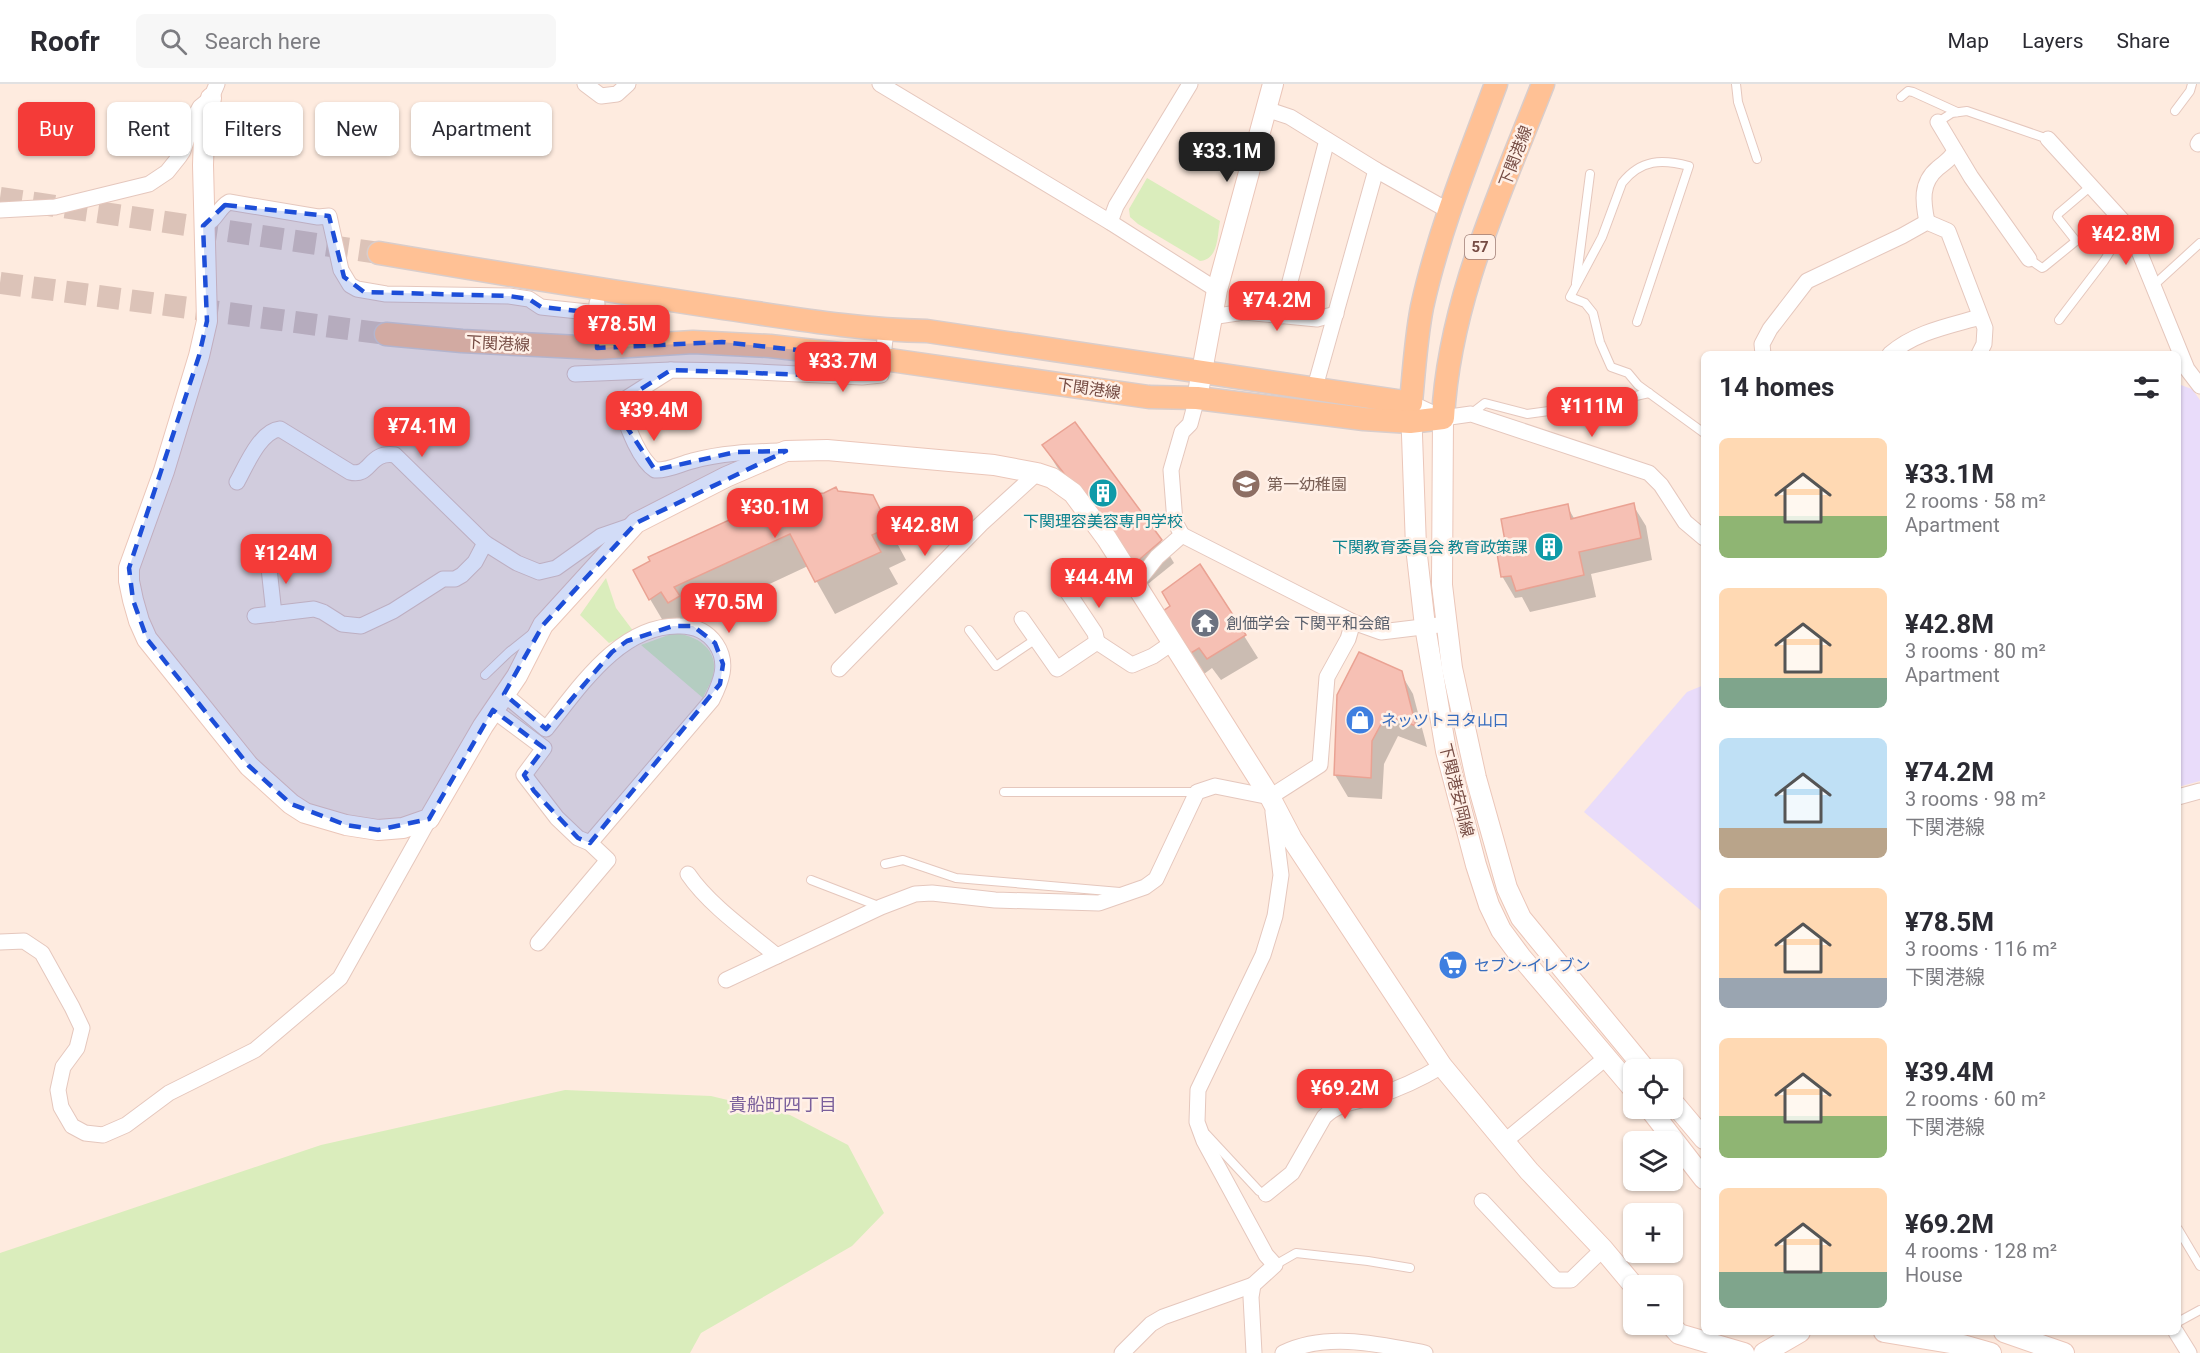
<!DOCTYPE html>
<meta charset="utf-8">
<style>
:root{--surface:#fff;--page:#f7f7f7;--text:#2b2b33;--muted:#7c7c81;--line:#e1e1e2;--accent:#f43b38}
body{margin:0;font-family:Roboto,"Noto Sans JP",sans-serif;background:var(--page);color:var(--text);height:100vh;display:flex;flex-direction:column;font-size:22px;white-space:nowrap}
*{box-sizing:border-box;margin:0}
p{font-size:20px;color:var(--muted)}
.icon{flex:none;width:33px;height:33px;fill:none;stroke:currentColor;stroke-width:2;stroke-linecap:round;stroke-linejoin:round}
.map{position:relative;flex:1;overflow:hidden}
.panel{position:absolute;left:1701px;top:267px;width:480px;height:984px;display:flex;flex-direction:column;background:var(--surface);border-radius:9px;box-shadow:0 2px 4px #0004}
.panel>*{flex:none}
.hud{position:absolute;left:18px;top:18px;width:570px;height:54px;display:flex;gap:12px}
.fabs{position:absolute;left:1623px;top:975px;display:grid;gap:12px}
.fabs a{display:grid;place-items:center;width:60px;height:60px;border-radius:9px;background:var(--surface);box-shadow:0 2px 4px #0004;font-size:30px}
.price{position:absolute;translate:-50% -51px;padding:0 14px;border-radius:12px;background:var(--accent);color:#fff;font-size:20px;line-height:39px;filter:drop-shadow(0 2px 3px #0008)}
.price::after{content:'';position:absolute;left:50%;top:36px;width:18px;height:14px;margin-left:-9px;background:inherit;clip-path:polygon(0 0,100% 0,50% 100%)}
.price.active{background:#222;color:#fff}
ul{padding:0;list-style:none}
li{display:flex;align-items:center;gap:18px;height:150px;padding:0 18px}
li span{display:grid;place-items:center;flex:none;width:168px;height:120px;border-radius:9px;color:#555}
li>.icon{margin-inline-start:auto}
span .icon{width:72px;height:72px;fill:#fffc;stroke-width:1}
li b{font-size:26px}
h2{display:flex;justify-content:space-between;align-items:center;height:72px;padding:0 18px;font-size:26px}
.chip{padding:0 21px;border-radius:9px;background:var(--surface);box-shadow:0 2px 4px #0004;font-size:21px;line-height:54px}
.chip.active{background:var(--accent);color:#fff}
header{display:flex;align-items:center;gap:36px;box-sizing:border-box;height:84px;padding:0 30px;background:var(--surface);border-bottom:2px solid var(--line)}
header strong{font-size:28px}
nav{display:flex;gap:33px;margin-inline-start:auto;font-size:21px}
.search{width:420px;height:54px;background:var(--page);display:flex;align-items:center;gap:15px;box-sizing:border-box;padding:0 21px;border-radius:9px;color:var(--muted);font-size:22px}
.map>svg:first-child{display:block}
</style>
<header>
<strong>Roofr</strong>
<div class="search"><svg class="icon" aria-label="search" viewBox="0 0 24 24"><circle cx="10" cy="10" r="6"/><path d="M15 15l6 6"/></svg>Search here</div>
<nav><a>Map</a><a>Layers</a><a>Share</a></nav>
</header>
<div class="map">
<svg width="2200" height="1269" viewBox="0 0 2200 1269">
<rect width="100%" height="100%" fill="#feebdf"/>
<g fill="#e9dcfa">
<polygon points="2178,300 2192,305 2200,316 2200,697 2178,703"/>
<polygon points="1704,601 1704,829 1584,728 1687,608"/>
</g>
<g fill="#daedbc">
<path d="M1147 94 1220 137C1217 152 1219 175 1200 177L1138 140 1130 133 1129 125Z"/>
<polygon points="606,494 616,524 634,548 609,559 580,531"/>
<path d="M674 549C696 551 720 565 713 592 711 599 706 607 703 614L641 561Z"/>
<polygon points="565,1006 711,1012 790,1031 848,1061 884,1129 852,1162 701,1249 690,1269 0,1269 0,1169 321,1061"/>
</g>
<g fill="#0003">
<polygon points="1075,340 1161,457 1174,479 1148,500 1057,383 1044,362"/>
<polygon points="837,408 872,412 906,476 889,484 898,500 835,530 808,482 692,536 697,545 688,551 681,540 669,547 650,515 651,478"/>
<polygon points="1633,421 1646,442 1652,476 1591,490 1596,513 1530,528 1522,513 1515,514 1502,492 1507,458 1567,422 1575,436"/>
<polygon points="1200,482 1258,574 1221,596 1212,584 1204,590 1177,549 1172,523"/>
<polygon points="1400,588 1413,610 1427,663 1398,652 1384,680 1382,715 1348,713 1335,691"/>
</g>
<g fill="#f6c0b4" stroke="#eaa293" stroke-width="1.5">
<polygon points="1075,338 1162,456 1134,480 1042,361"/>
<polygon points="836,403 838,407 873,411 889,443 872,451 881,468 815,498 790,450 674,503 680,512 668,519 661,508 649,516 633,486 650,477 648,473 784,411 824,409"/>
<polygon points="1634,419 1641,454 1579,468 1584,491 1516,507 1511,492 1501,493 1495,458 1505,457 1501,435 1568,420 1571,435"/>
<polygon points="1200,480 1246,551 1207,575 1199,564 1191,569 1163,527 1170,522 1162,508"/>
<polygon points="1359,568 1402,587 1416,642 1386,631 1372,657 1371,694 1334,691 1337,611"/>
</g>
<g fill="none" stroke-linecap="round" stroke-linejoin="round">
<g stroke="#dcc3b8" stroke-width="22" stroke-dasharray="22 11" stroke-linecap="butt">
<polyline points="0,114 379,169"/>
<polyline points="0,199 386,250"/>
</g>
<g stroke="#e5c7bd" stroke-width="10">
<g id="lane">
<polyline points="1736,0 1738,18 1757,75"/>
<polyline points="1901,13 1908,7 1913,8 1957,28"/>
<polyline points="2175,27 2190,7 2192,0"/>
<polyline points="1938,38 1952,29 1967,27 2048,55"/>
<polyline points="2029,175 2042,184 2044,183 2076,157 2057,133 2058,130 2091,102"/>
<polyline points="1576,199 1590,90"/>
<polyline points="2154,201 2200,159"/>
<polyline points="2059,236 2104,177 2117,156 2114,131"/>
<path d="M1637 238 1689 82C1662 75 1641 75 1622 99L1602 153 1570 213 1585 219 1593 229 1600 258 1611 283 1628 289 1638 301 1704 349"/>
<polyline points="1472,329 1485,319 1527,330 1600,320 1649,309"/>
<polyline points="969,546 996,582 1036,555"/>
<polyline points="485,591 509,568 533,549"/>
<polyline points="1004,708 1197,708"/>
<polyline points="885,780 903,776 956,794 1120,808"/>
<polyline points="811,796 881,823"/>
<polyline points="1206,1050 1259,1107 1266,1110"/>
<polyline points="2178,1145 2200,1182"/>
<polyline points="1275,1181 1296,1169 1368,1177 1410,1184"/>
<polyline points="2178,1238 2200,1226"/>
</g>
</g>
<g stroke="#e5c7bd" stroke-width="17">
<g id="street">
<polyline points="585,0 601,12 617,10 628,0"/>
<polyline points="880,0 1110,138 1217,206"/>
<polyline points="1266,25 1290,33 1376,86 1449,127"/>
<polyline points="1938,38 1971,93 2029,175"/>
<polyline points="2048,55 2130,145 2187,285 2200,302"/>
<polyline points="2198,60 2200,57"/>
<polyline points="0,126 55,123 149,100 167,88 179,73 183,67 193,36 200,23 211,14 217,0"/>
<polyline points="1110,138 1116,122 1190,0"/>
<path d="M1927 138C1923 118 1920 99 1938 84 1945 78 1950 76 1955 67"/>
<path d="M203 142C216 137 218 124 229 118L318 133 329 132 341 186 350 201 357 205 386 210 509 212 529 215 541 223 597 229"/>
<polyline points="597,219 597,264"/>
<polyline points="1281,232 1327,56"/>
<polyline points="1211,233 1244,228 1317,235 1336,230"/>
<polyline points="1763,270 1762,260 1770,245 1807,197 1902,152 1927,138 1948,147 1985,244 1984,260 1979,270"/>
<path d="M1890 270C1915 248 1949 242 1980 233"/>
<polyline points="575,290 671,286"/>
<polyline points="1315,303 1376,86"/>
<polyline points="1411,319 1443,334 1471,330 1649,389 1661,401 1685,438 1704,454"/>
<path d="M780 367C749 368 721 369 692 377 680 380 668 387 655 386 638 375 626 338 619 319L671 286 738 287 862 293 881 291 886 246"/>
<path d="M237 398C246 382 260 347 280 345L350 388C371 394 368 367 395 371L485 459 517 479 539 488 556 484 601 452 633 441"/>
<polyline points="1182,451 1353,538 1381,548 1447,540"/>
<polyline points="268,475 274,530"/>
<polyline points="1135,501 1157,473 1182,451 1175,438 1171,386 1182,348 1190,340 1197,314"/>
<polyline points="1067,507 1095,549 1097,558"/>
<polyline points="255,532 314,525 323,528 342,540 361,542 393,527 443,495 455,495 462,491 475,478 485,459"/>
<polyline points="1022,535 1057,585 1097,558 1132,581 1153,572 1172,559"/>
<polyline points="839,585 981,440 1037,389"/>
<path d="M504 610 546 645C579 604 620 540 680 542 695 542 707 547 716 560 729 579 721 598 712 616L590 759"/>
<polyline points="493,626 544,664 524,691 557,734 578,754 590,759 608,776 538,859"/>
<polyline points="2178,713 2200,707"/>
<path d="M688 790C709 821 748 848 777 872"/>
<polyline points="0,858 24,857 42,869 72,923 82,944 77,964 63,983 58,1006 61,1023 72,1042 85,1049 103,1051 126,1041 169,1009 255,966 340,894 429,735"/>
<polyline points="726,896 881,823 915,810 932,809 995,816 1099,819 1145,803 1156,795 1197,708 1215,702 1270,713 1320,681 1327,593 1348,555 1353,538"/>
<polyline points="1504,1058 1607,973"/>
<path d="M1266 1110 1292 1089 1324 1033C1339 1018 1357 1018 1376 1012 1399 1005 1422 994 1442 982"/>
<polyline points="1482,1117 1556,1196 1571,1196 1603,1165"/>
<polyline points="2176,1248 2189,1269"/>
<polyline points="1122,1269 1151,1240 1163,1233 1253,1201"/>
<polyline points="1254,1269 1251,1213 1253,1201 1275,1181 1266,1171 1204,1057 1197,1038 1198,1006 1263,871 1275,832 1281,791 1273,728"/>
<path d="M1283 1269C1327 1248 1378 1260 1425 1269"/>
</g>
</g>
<g stroke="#ebc6b9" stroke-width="22">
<g id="secondary">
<polyline points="211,14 204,52 203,81 207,237 199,272 164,387 129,484 129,497 133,516 139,537 147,555 249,682 291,720 305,729 346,741 378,746 403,744 429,735 483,642 517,592 543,541 636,439 726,393 786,367 827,366 994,381 1037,389 1052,394 1073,409 1107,455 1270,713 1292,755 1442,982 1529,1087 1603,1165 1634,1202"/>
<polyline points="1197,314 1217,206 1273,0"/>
<polyline points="1411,323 1416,463 1425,542 1446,667 1476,781 1489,821 1501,846 1521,873 1634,1006"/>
<polyline points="1443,334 1442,501 1452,584 1476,694 1507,804 1521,834 1646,986"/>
<polyline points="1672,1017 1704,1055"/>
<polyline points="1649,1024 1704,1095"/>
<polyline points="1670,1240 1679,1250 1744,1269"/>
<polyline points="1884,1248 1963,1261 1991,1269"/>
<polyline points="2004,1248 2064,1269"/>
<polyline points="1764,1269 1800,1248"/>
</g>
</g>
<g stroke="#d9cdcb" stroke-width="25">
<g id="primary">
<path d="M379 169C491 188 603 206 716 223 786 233 856 246 927 247L1411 319C1414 286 1416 254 1422 223 1439 146 1469 73 1496 0"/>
<path d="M386 250 462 257 597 264 693 258 770 262 883 275 1149 313 1197 314 1364 335 1410 338 1443 334C1449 216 1501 108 1543 0"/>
</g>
</g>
<use href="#lane" stroke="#fff" stroke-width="8"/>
<use href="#street" stroke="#fff" stroke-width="15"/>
<use href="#secondary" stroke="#fff" stroke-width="20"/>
<use href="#primary" stroke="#ffc195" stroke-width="22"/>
</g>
<path fill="#1d4ed8" fill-opacity="0.2" stroke="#1d4ed8" stroke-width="4.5" stroke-dasharray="12 8" stroke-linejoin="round" d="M225 121 329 132 344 193 364 208 509 212 529 215 541 223 597 229V264L722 258 883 275 881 291 862 293 671 286 619 319 628 345 655 386 736 368 786 367 636 439 543 541 504 610 546 645 612 568 627 557 673 542H693L715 559 723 580 720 600 590 759 578 754 534 707 524 691 544 664 493 626 429 735 378 746 346 741 291 720 249 682 147 555 133 516 129 484 199 272 207 237 203 142Z"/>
<defs>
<g id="school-disc" transform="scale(1.5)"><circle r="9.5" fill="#8d6e63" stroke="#fff0e7"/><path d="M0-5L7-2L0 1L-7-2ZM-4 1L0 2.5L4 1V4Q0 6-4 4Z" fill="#fff"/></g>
<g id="building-disc" transform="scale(1.5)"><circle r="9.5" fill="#0f9aa8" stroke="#fff0e7"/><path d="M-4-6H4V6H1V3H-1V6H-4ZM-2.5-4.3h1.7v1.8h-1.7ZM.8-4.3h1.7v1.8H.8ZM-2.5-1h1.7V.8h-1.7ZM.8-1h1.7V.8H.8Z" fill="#fff"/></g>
<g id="temple-disc" transform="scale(1.5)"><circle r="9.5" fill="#6b7280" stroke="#fff0e7"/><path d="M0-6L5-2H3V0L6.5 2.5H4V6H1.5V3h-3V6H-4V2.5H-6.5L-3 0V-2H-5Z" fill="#fff"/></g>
<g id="shop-disc" transform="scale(1.5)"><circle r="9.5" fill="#3f7fe0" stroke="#fff0e7"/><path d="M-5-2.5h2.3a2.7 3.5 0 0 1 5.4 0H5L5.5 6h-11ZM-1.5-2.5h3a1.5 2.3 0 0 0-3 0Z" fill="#fff"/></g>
<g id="supermarket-disc" transform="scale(1.5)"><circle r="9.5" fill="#3f7fe0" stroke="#fff0e7"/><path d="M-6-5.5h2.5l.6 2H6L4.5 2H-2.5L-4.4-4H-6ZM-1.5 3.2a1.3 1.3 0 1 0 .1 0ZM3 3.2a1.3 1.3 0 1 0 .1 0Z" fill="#fff"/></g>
</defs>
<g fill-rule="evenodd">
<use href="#school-disc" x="1246" y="400"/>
<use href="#building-disc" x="1103" y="409"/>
<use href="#building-disc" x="1549" y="463"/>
<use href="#temple-disc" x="1205" y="539"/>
<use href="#shop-disc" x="1360" y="636"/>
<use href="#supermarket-disc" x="1453" y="881"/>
</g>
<g text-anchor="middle" stroke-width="5" stroke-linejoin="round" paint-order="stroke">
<rect fill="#fff0e7" stroke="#9f7d75" stroke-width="1.5" x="1465" y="151" width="30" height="24" rx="4.5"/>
<g font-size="15" font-weight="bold" fill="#764c44">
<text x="1480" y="168">57</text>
</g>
<g font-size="16" fill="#764c44" stroke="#fff0e7">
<text transform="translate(1515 72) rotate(-69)" y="6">下関港線</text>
<text transform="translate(498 259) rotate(3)" y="6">下関港線</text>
<text transform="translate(1089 304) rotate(8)" y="6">下関港線</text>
<text transform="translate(1457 706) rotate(76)" y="6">下関港安岡線</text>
</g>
<g font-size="16" fill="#785e54" stroke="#fff0e7" text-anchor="start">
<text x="1267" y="406">第一幼稚園</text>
</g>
<g font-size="16" fill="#0d838f" stroke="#fff0e7">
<text x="1103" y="443">下関理容美容専門学校</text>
<text x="1528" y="469" text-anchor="end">下関教育委員会 教育政策課</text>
</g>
<g font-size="16" fill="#5b616d" stroke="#fff0e7" text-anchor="start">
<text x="1226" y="545">創価学会 下関平和会館</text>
</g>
<g font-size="16" fill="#366cbe" stroke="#fff0e7" text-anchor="start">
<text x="1381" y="642">ネッツトヨタ山口</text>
<text x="1474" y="887">セブン-イレブン</text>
</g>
<g font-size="18" fill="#7a5f9b" stroke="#fff0e7">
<text x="783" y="1027">貴船町四丁目</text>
</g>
</g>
</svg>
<div class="fabs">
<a><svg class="icon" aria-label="locate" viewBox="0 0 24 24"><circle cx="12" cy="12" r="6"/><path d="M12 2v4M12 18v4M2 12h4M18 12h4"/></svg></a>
<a><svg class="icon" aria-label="layers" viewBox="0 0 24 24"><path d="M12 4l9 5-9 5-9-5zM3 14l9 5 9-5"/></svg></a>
<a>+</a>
<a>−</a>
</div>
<b class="price active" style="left:1227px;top:99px">¥33.1M</b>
<b class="price" style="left:2126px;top:182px">¥42.8M</b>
<b class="price" style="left:1277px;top:248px">¥74.2M</b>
<b class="price" style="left:622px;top:272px">¥78.5M</b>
<b class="price" style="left:843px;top:309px">¥33.7M</b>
<b class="price" style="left:1592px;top:354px">¥111M</b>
<b class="price" style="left:654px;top:358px">¥39.4M</b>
<b class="price" style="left:422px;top:374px">¥74.1M</b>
<b class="price" style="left:775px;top:455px">¥30.1M</b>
<b class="price" style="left:925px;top:473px">¥42.8M</b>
<b class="price" style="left:286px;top:501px">¥124M</b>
<b class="price" style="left:1099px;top:525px">¥44.4M</b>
<b class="price" style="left:729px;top:550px">¥70.5M</b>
<b class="price" style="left:1345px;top:1036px">¥69.2M</b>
<div class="hud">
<a class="chip active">Buy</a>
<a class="chip">Rent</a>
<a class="chip">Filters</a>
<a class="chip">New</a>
<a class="chip">Apartment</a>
</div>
<section class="panel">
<h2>14 homes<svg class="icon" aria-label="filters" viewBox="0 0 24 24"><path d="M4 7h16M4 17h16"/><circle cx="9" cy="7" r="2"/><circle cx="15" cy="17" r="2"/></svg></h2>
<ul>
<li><span style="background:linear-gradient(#ffd9b3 65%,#8fb573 0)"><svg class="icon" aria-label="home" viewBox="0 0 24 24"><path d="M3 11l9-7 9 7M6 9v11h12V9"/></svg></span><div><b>¥33.1M</b><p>2 rooms · 58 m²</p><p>Apartment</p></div></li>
<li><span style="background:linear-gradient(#ffd9b3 75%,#7fa58c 0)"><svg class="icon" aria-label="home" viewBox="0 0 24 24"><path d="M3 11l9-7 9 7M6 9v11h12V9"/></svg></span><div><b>¥42.8M</b><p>3 rooms · 80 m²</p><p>Apartment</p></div></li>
<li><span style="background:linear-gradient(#bfe0f5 75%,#b9a48a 0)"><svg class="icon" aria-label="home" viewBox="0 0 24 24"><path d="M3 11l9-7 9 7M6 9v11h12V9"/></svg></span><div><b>¥74.2M</b><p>3 rooms · 98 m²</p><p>下関港線</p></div></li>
<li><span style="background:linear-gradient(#ffd9b3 75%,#9aa5b1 0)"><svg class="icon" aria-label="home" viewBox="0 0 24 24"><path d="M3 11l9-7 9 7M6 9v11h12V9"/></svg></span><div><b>¥78.5M</b><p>3 rooms · 116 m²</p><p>下関港線</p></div></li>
<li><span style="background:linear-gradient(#ffd9b3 65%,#8fb573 0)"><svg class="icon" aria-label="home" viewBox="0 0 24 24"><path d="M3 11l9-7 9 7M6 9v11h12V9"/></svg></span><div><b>¥39.4M</b><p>2 rooms · 60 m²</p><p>下関港線</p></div></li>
<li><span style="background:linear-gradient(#ffd9b3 70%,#7fa58c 0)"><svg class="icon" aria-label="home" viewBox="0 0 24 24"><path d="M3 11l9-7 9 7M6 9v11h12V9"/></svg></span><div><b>¥69.2M</b><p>4 rooms · 128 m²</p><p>House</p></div></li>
</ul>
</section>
</div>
